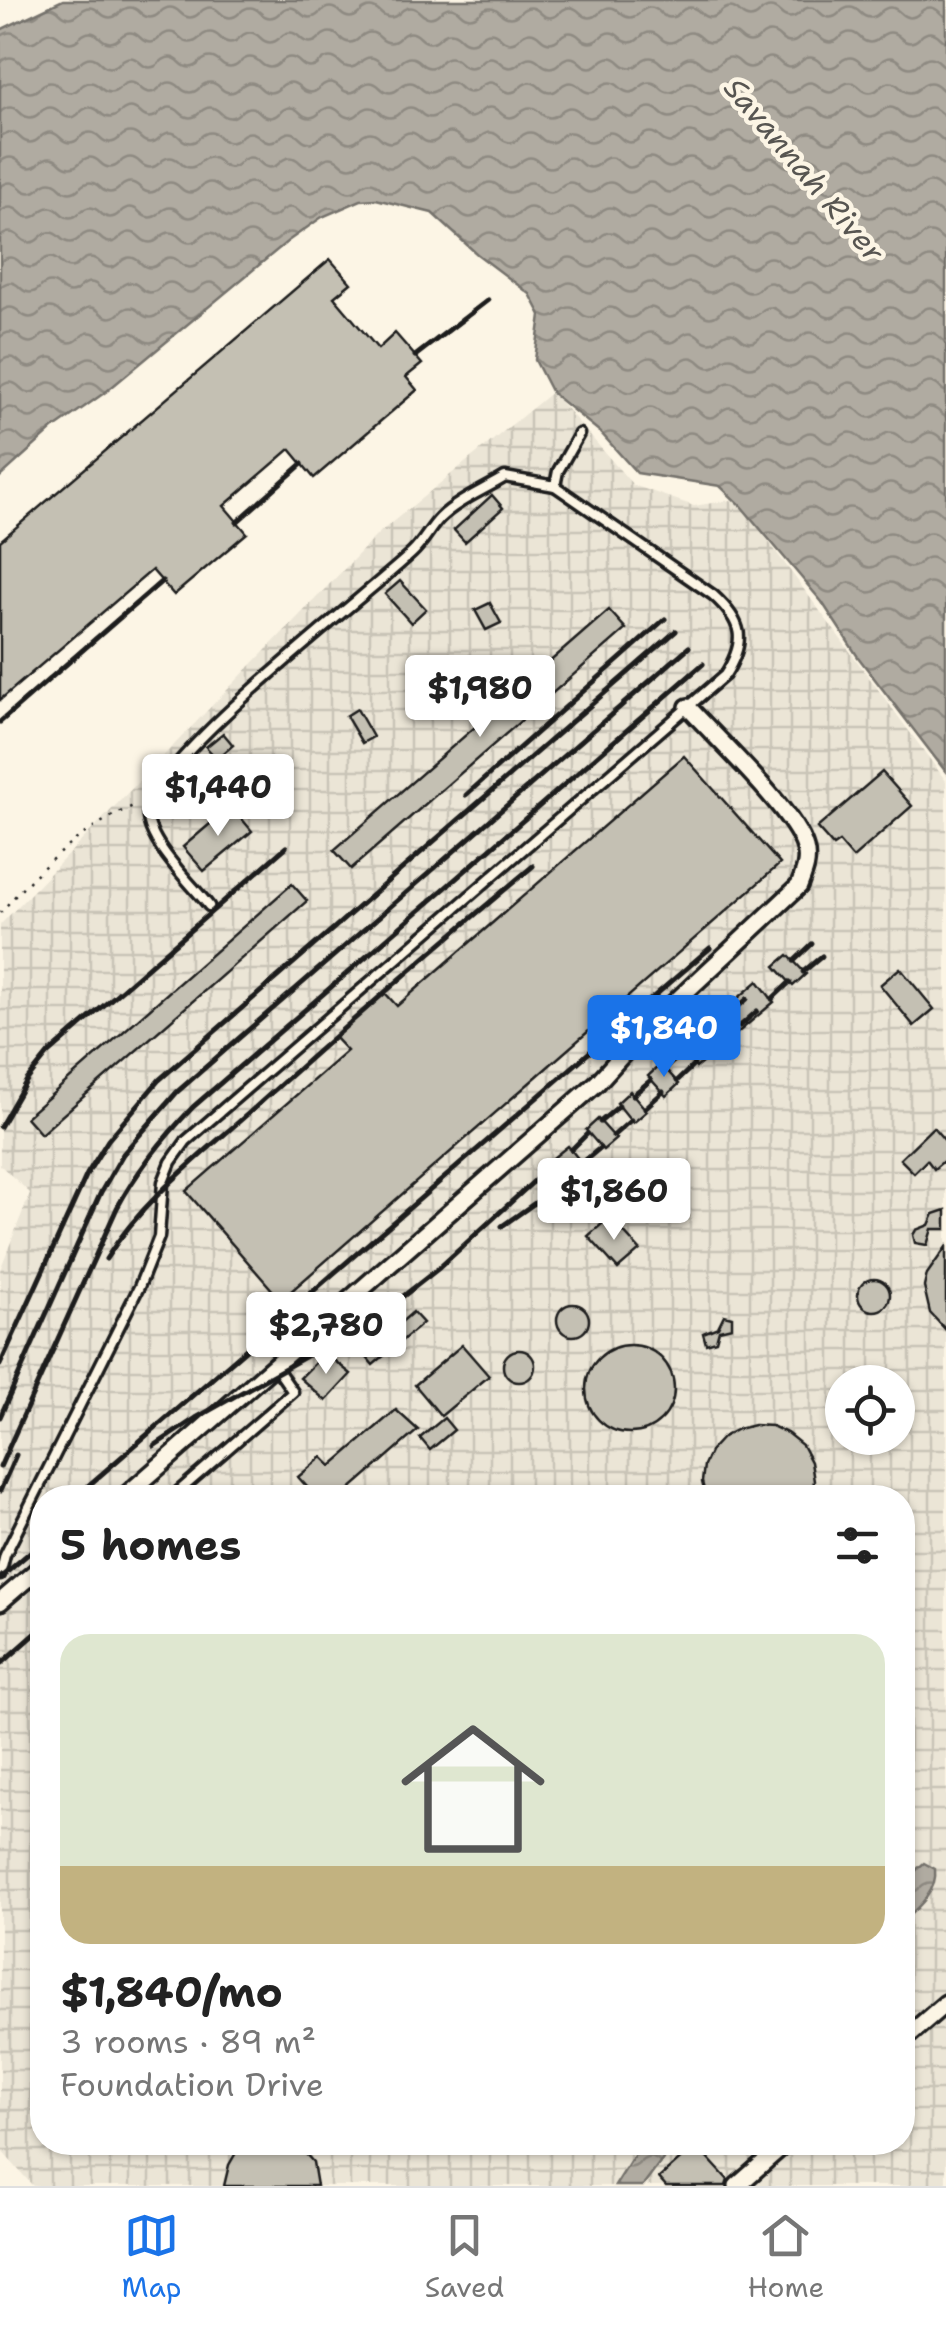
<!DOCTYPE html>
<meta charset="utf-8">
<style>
:root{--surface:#fff;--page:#f2f2f2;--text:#222;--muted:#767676;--line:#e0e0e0;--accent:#1a73e8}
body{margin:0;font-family:"Shantell Sans",sans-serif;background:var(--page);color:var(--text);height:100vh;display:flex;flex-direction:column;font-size:38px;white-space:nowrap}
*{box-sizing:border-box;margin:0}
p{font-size:32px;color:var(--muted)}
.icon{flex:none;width:55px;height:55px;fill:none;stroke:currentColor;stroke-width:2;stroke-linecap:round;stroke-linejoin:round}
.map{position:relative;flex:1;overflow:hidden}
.side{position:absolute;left:30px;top:1485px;width:885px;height:670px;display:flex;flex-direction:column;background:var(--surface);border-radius:40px;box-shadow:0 2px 8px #0004}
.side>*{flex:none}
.controls{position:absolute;left:825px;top:1365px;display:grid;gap:20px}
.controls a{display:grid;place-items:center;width:90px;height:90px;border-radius:50%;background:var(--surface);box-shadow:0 2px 8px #0004;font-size:50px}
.price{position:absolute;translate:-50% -85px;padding:0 22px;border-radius:10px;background:#fff;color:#222;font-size:32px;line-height:65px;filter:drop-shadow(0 2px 5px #0008)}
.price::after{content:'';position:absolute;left:50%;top:60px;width:30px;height:22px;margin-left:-15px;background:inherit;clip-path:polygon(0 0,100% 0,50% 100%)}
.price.active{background:var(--accent);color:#fff}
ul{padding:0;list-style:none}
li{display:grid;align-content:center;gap:20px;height:530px;padding:0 30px}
li span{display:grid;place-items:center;height:310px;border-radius:30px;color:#555}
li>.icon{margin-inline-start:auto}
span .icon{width:180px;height:180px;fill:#fffc;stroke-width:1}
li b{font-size:42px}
h2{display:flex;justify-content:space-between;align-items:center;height:120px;padding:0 30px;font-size:42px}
.tabs{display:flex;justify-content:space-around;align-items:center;height:140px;border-top:2px solid var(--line);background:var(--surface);font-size:28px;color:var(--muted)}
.tabs a{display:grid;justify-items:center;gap:5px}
.tabs .active{color:var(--accent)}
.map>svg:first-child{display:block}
</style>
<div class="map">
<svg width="946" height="2186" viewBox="0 0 946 2186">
<defs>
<pattern id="industrial-grid" width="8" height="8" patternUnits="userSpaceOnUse" patternTransform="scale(2.5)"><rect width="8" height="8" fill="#ebe5d6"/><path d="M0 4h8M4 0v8" fill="none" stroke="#c9c4b7"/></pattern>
<pattern id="water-waves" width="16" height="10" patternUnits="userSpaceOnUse" patternTransform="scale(2.5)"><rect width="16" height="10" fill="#b0aba1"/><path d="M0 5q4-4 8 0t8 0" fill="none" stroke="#8e8a82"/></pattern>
</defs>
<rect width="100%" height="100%" fill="#fcf5e5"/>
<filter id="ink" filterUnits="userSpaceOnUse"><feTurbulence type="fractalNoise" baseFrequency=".01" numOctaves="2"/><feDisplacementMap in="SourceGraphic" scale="20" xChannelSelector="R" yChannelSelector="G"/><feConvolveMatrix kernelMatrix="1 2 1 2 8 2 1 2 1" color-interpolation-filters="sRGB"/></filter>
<g filter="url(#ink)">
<path fill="url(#industrial-grid)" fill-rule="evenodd" d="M552 392 633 485 694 506 737 499 946 781V2186H33L0 2149V1270L30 1193 0 1165V925L379 533ZM842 1382H898V1438H842ZM42 1498H902V2142H42Z"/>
<g fill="url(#water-waves)" stroke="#75726c" stroke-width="2.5">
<polygon points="63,0 946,0 946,772 858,657 822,602 741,506 720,486 637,473 600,432 552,393 535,360 541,315 530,294 477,254 432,213 376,199 361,200 322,217 288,241 107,391 53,429 0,477 0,30"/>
<path d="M924 1863 935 1869C938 1891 918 1908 903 1921 902 1898 904 1878 924 1863Z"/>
<polygon points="642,2143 675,2143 643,2186 615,2186"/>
</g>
<g fill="#c4c0b3" stroke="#1c1c1c" stroke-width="2.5">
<polygon points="330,259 351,283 334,297 378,349 395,333 422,364 406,377 417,390 314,478 290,449 224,506 247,533 174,595 152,570 0,700 0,541"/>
<polygon points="492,495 503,508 465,542 454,530"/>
<polygon points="400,581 426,609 411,623 385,594"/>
<polygon points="490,603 501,623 486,630 475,610"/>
<polygon points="609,610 626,629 351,869 334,850"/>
<polygon points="357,709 373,737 362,743 346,716"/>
<polygon points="223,733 233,745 217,759 206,747"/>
<polygon points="684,756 780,864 281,1300 186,1191 347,1051 334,1037 385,993 397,1006"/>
<polygon points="882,772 912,806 853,858 839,842 833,846 817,828"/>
<polygon points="231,806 252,831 204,871 183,847"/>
<polygon points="292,884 307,901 41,1134 26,1117"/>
<polygon points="788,955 806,974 793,986 775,966"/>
<polygon points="900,968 934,1009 914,1026 880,985"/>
<polygon points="758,981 774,1002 696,1068 680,1048"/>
<polygon points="661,1064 679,1084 666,1096 648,1076"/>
<polygon points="630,1091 647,1111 633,1123 617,1103"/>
<polygon points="598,1119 616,1139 603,1150 586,1130"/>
<polygon points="933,1127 946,1142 946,1159 934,1169 927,1160 914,1173 900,1159"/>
<polygon points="568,1146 584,1166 570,1178 553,1158"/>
<polygon points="675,1179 685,1190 662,1211 642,1189 653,1180 663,1190"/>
<polygon points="946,1210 946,1229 932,1229 927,1245 915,1243 913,1235 916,1230 929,1225 934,1214"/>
<polygon points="610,1217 640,1250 618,1269 588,1236"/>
<polygon points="946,1247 946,1330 930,1313 924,1287 927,1274"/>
<circle cx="874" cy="1295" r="16"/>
<circle cx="573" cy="1320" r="16"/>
<polygon points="413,1312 423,1323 373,1365 364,1354"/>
<polygon points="724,1315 732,1317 732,1327 719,1330 716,1341 706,1344 703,1333 718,1327"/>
<circle cx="630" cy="1389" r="44"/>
<polygon points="462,1345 489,1376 441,1416 415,1385"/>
<circle cx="519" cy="1366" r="16"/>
<polygon points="325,1353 351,1374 326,1401 300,1378"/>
<polygon points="396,1410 418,1430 340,1498 294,1498 307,1487 298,1477 322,1457 331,1466"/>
<polygon points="444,1418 454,1430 430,1450 420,1438"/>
<polygon points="754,1425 772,1426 787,1433 802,1445 811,1462 814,1481 811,1498 706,1498 702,1482 704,1465 711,1450 723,1437 738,1429"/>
<polygon points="247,2142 295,2142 313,2162 317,2186 224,2186 229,2165 237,2151"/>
<polygon points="696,2145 728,2180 726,2186 666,2186 659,2178"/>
</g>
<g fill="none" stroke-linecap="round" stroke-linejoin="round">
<g stroke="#1c1c1c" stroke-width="15">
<g id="lane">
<path d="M209 906C192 884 145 840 148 812 154 758 364 598 412 553 423 543 430 528 440 518 457 501 484 490 505 477L555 486"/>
<polyline points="171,1498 293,1392 275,1366"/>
<path d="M0 1575 5 1555 139 1287 159 1237 163 1182 171 1162 186 1141 725 675C747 640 743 622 713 595L555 486 558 471 579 434"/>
</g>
</g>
<g stroke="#1c1c1c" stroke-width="22">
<g id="street">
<path d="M123 1498 597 1083 643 1032 799 886C804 873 809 862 805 848 796 813 716 738 688 707"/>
<polyline points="0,1602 42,1566"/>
<polyline points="902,2041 946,2003"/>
<polyline points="737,2186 787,2142"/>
</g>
</g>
<path stroke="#1c1c1c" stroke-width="2.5" stroke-dasharray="2.5 8" stroke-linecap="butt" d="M0 913C39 868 82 827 138 804"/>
<use href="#lane" stroke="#fcf5e5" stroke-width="8"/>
<use href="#street" stroke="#fcf5e5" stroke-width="15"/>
<g stroke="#1c1c1c" stroke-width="5">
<polyline points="415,356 488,300"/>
<polyline points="237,522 302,464"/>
<polyline points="0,722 162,581"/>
<polyline points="466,795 665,619"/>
<polyline points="794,961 812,944"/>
<polyline points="803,972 822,956"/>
<polyline points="772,999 790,982"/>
<polyline points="730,1014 747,999"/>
<polyline points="740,1026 757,1011"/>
<polyline points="698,1042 715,1026"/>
<polyline points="665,1068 684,1053"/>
<polyline points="677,1081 694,1065"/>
<polyline points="633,1095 651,1080"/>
<polyline points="645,1108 663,1092"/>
<polyline points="600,1122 619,1106"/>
<polyline points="0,1127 27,1080 48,1054 286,847"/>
<polyline points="613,1136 631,1120"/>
<polyline points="571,1150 587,1134"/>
<polyline points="582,1163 600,1148"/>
<polyline points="502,1226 552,1191 568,1175"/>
<path d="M106 1259C142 1201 199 1157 250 1112 343 1028 437 946 533 866"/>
<polyline points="0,1365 87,1174 108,1140 159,1080 676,631"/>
<polyline points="0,1417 101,1192 123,1154 177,1092 689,647"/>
<polyline points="154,1446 196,1418 378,1316 439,1268 556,1161"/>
<path d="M0 1467 117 1208C138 1169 163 1138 193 1107L703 664"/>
<polyline points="0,1491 16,1455"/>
<polyline points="74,1498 710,948"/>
<polyline points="0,1578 42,1542"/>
<polyline points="0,1665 42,1628"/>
</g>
</g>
</g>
<g text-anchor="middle" stroke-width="9" stroke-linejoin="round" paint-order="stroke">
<g font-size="30" font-style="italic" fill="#575551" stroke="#fcf5e5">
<text transform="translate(804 170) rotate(50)" y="10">Savannah River</text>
</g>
</g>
</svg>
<div class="controls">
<a><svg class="icon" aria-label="locate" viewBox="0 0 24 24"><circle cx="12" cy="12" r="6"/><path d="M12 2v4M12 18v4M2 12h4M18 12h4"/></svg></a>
</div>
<b class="price" style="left:480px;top:740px">$1,980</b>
<b class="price" style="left:218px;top:839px">$1,440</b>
<b class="price active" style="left:664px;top:1080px">$1,840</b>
<b class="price" style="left:614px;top:1243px">$1,860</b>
<b class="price" style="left:326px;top:1377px">$2,780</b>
<section class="side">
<h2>5 homes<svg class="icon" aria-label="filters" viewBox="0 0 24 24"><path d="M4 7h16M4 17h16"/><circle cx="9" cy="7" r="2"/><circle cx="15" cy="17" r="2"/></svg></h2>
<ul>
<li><span style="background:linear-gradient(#dfe7d0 75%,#c2b280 0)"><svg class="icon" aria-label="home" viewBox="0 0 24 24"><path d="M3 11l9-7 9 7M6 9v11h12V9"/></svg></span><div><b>$1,840/mo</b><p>3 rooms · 89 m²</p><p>Foundation Drive</p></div></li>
</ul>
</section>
</div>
<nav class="tabs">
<a class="active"><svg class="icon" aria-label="map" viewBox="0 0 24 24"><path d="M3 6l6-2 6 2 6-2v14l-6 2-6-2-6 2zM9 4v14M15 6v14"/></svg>Map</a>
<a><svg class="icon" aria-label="saved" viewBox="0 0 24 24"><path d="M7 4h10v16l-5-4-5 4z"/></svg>Saved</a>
<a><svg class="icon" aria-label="home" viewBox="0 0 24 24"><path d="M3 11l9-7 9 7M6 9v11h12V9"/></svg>Home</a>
</nav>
